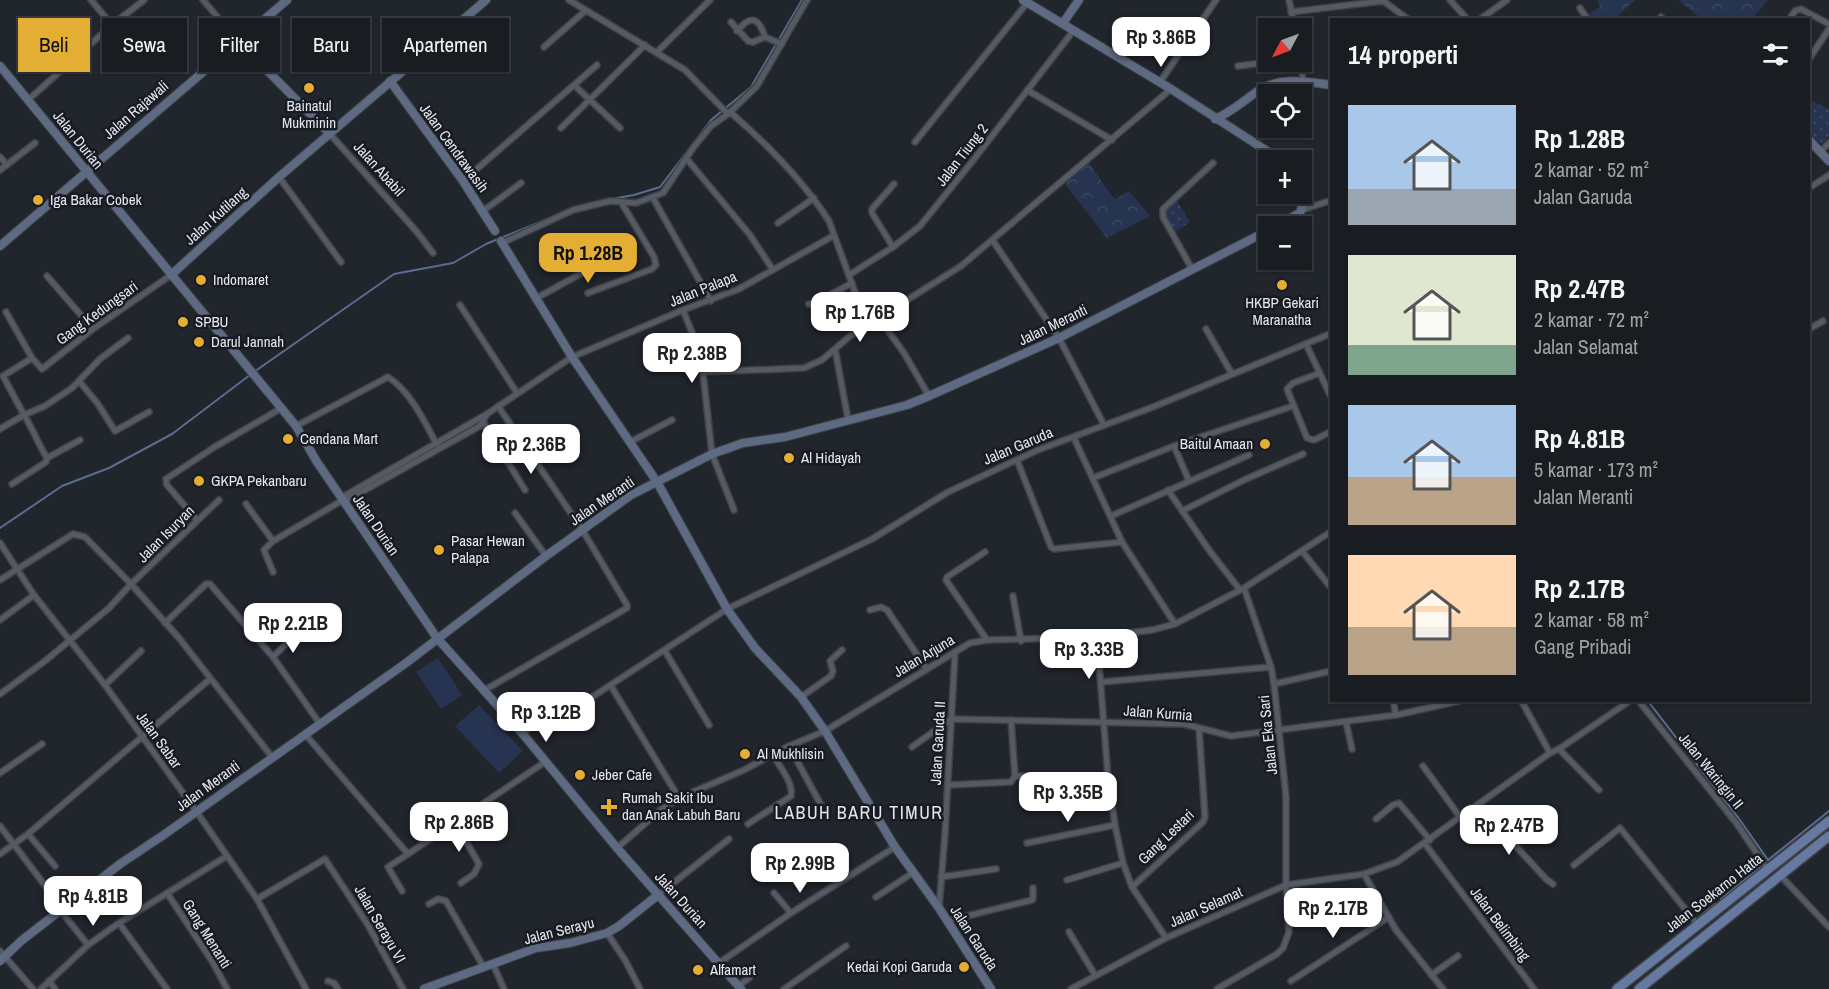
<!DOCTYPE html>
<html lang="id">
<meta charset="utf-8">
<style>
:root{--surface:#191c21;--page:#26292e;--text:#f1f3f6;--muted:#9fa1a5;--line:#373a3f;--accent:#e4ae35}
body{margin:0;font-family:"Archivo Narrow",sans-serif;background:var(--page);color:var(--text);height:100vh;display:flex;flex-direction:column;font-size:22px;white-space:nowrap}
*{box-sizing:border-box;margin:0}
p{font-size:20px;color:var(--muted)}
.icon{flex:none;width:33px;height:33px;fill:none;stroke:currentColor;stroke-width:2;stroke-linecap:round;stroke-linejoin:round}
.map{position:relative;flex:1;overflow:hidden}
.panel{position:absolute;left:1330px;top:18px;width:480px;height:684px;display:flex;flex-direction:column;background:var(--surface);border-radius:0px;box-shadow:0 2px 4px #0004,0 0 0 2px var(--line)}
.panel>*{flex:none}
.guide{position:absolute;left:18px;top:18px;width:570px;height:54px;display:flex;gap:12px}
.needle{width:39px;rotate:229deg}
.controls{position:absolute;left:1258px;top:18px;display:grid;gap:12px}
.controls a{display:grid;place-items:center;width:54px;height:54px;border-radius:0px;background:var(--surface);box-shadow:0 2px 4px #0004,0 0 0 2px var(--line);font-size:30px}
.price{position:absolute;translate:-50% -51px;padding:0 14px;border-radius:12px;background:#fff;color:#222;font-size:20px;line-height:39px;filter:drop-shadow(0 2px 3px #0008)}
.price::after{content:'';position:absolute;left:50%;top:36px;width:18px;height:14px;margin-left:-9px;background:inherit;clip-path:polygon(0 0,100% 0,50% 100%)}
.price.selected{background:var(--accent);color:#111}
ul{padding:0;list-style:none}
li{display:flex;align-items:center;gap:18px;height:150px;padding:0 18px}
li span{display:grid;place-items:center;flex:none;width:168px;height:120px;border-radius:0px;color:#555}
li>.icon{margin-inline-start:auto}
span .icon{width:72px;height:72px;fill:#fffc;stroke-width:1}
li b{font-size:26px}
h2{display:flex;justify-content:space-between;align-items:center;height:72px;padding:0 18px;font-size:26px}
.chip{padding:0 21px;border-radius:0px;background:var(--surface);box-shadow:0 2px 4px #0004,0 0 0 2px var(--line);font-size:21px;line-height:54px}
.chip.selected{background:var(--accent);color:#111}
.map>svg:first-child{display:block}
</style>
<div class="map">
<svg width="1829" height="989" viewBox="0 0 1829 989">
<defs>
<pattern id="grass-dots" width="8" height="8" patternUnits="userSpaceOnUse" patternTransform="scale(1.5)"><rect width="8" height="8" fill="#263451"/><path d="M2 2h.1M6 6h.1" fill="none" stroke="#3b4862" stroke-width="1.8" stroke-linecap="round"/></pattern>
<pattern id="forest-crowns" width="20" height="18" patternUnits="userSpaceOnUse" patternTransform="scale(1.5)"><rect width="20" height="18" fill="#263451"/><path d="M2 6a3 3 0 1 1 6 0M12 15a3 3 0 1 1 6 0" fill="none" stroke="#3b4862"/></pattern>
</defs>
<rect width="100%" height="100%" fill="#21252c"/>
<g fill="url(#grass-dots)">
<polygon points="1810,100 1829,109 1829,137 1822,144 1809,135"/>
<polygon points="1175,198 1190,222 1175,232 1164,215 1166,210"/>
</g>
<g fill="url(#forest-crowns)">
<polygon points="1596,0 1635,0 1614,19 1592,19 1588,15 1600,6"/>
<polygon points="1678,0 1768,0 1752,19 1702,19"/>
<polygon points="1089,163 1114,199 1129,191 1150,216 1107,238 1065,184"/>
</g>
<g fill="#263451">
<polygon points="438,658 462,695 441,709 416,672"/>
<polygon points="479,705 523,751 499,773 455,726"/>
</g>
<g fill="none" stroke-linecap="round" stroke-linejoin="round">
<g stroke="#5b6c8e" stroke-width="2">
<polyline points="611,199 634,195 660,187 711,120 751,87 802,0"/>
<polyline points="254,372 394,274 453,263 486,244 557,215"/>
<polyline points="0,528 62,486 109,468 172,434 250,375"/>
<polyline points="1647,700 1740,820 1768,860"/>
<polyline points="1768,860 1829,811"/>
<polyline points="1721,899 1764,864"/>
<polyline points="1697,919 1715,904"/>
<polyline points="1684,931 1691,925"/>
</g>
<g stroke="#3f4248" stroke-width="8">
<g id="street">
<polyline points="91,0 112,25"/>
<polyline points="203,0 238,41"/>
<polyline points="569,0 685,70 728,114"/>
<polyline points="1289,0 1295,28"/>
<polyline points="1382,0 1409,20"/>
<polyline points="1450,0 1468,20"/>
<polyline points="1580,8 1588,20"/>
<polyline points="1291,12 1383,1"/>
<polyline points="1661,17 1664,20"/>
<polyline points="1479,20 1507,0"/>
<polyline points="1789,20 1795,11 1801,9 1829,24"/>
<polyline points="731,22 748,41 753,42 765,37 782,44"/>
<path d="M737 31C751 14 759 18 765 37"/>
<polyline points="1265,32 1267,20 1293,21"/>
<polyline points="544,47 585,11"/>
<polyline points="657,52 710,0"/>
<polyline points="1809,59 1829,29"/>
<polyline points="1301,62 1303,81"/>
<polyline points="1238,66 1269,62"/>
<polyline points="1160,82 1216,0"/>
<polyline points="575,86 620,128"/>
<polyline points="1027,90 1112,140"/>
<polyline points="28,100 112,25 144,0"/>
<path d="M730 112C767 144 802 179 829 221L867 325"/>
<polyline points="561,128 645,45"/>
<polyline points="330,134 417,232 433,253"/>
<polyline points="915,142 1027,3"/>
<polyline points="1821,151 1829,143"/>
<polyline points="0,157 7,165"/>
<polyline points="686,158 750,235 773,270"/>
<polyline points="0,170 35,143"/>
<polyline points="279,177 341,262"/>
<polyline points="463,181 597,65"/>
<polyline points="1809,188 1829,175"/>
<polyline points="653,198 711,301"/>
<polyline points="1302,210 1332,200"/>
<polyline points="483,211 521,183"/>
<polyline points="778,223 814,198"/>
<polyline points="993,241 1059,338 1104,425"/>
<polyline points="502,243 573,210 610,201 636,203 663,193 693,148 711,126 728,114 757,86 807,0"/>
<polyline points="893,247 872,213 872,209 894,184"/>
<polyline points="1192,269 1163,217 1163,209 1213,163"/>
<polyline points="849,275 893,247 920,226 975,158 1074,30"/>
<polyline points="47,276 93,329"/>
<polyline points="588,293 652,269 656,265 654,257 621,202"/>
<polyline points="535,299 591,268 592,262 586,244"/>
<polyline points="809,304 815,303 852,283"/>
<polyline points="460,305 517,393"/>
<polyline points="683,310 701,355 712,454 734,510"/>
<polyline points="6,312 32,358 42,369 93,329 171,275"/>
<polyline points="879,318 904,353 929,396"/>
<polyline points="1206,329 1232,374"/>
<polyline points="1809,329 1823,321"/>
<polyline points="1306,344 1332,399"/>
<polyline points="835,349 848,419"/>
<polyline points="703,372 804,368 822,360 850,336 961,266 1171,89"/>
<polyline points="1320,373 1293,383 1287,389 1307,438 1314,440 1332,431"/>
<polyline points="79,381 98,404 115,431 149,412"/>
<polyline points="482,420 525,490"/>
<path d="M296 426 388 377C410 391 425 422 437 445"/>
<polyline points="0,429 24,415 3,376 32,358"/>
<polyline points="1074,438 1122,542 1175,624"/>
<polyline points="630,442 672,420"/>
<polyline points="1174,446 1189,481"/>
<polyline points="47,458 80,440"/>
<polyline points="1017,460 1051,547 1054,549 1122,542"/>
<polyline points="1093,478 1174,446 1293,406"/>
<path d="M12 484 46 462 47 458C38 444 33 429 24 415L45 406 72 388 100 359 128 338"/>
<polyline points="1168,490 1209,550 1240,590"/>
<polyline points="343,500 346,495 487,414 572,357 683,310 739,289 833,236"/>
<polyline points="246,504 273,541"/>
<polyline points="1182,511 1244,480 1303,454"/>
<polyline points="515,513 546,556"/>
<polyline points="1111,516 1249,455"/>
<polyline points="197,520 167,485 166,479 213,448 280,409"/>
<polyline points="0,543 34,595 105,685 196,811 257,899 306,989"/>
<polyline points="1302,551 1332,589"/>
<polyline points="985,552 947,577 946,580 987,640"/>
<polyline points="273,572 264,550 273,541 343,500 349,499 480,426 487,414"/>
<polyline points="0,580 73,534 85,537 131,584 179,638 272,757"/>
<polyline points="1013,596 1021,641"/>
<polyline points="870,610 881,607 887,610 926,668"/>
<polyline points="0,620 34,595"/>
<polyline points="165,623 206,584 210,584 273,657 320,724"/>
<polyline points="1097,637 1108,778 1115,825 1123,863 1132,887 1166,938"/>
<polyline points="665,651 709,725"/>
<polyline points="273,657 296,634"/>
<polyline points="1101,682 1271,667"/>
<polyline points="1274,684 1331,671"/>
<polyline points="105,685 141,651"/>
<polyline points="611,686 679,798"/>
<polyline points="483,691 627,608 627,605 583,531 498,406"/>
<polyline points="0,694 45,661 109,608 131,584 219,500"/>
<polyline points="801,697 831,676 833,671 830,661 842,650"/>
<polyline points="1393,700 1396,715"/>
<polyline points="1521,700 1550,753"/>
<polyline points="1638,700 1737,824 1768,870"/>
<polyline points="1346,722 1352,749"/>
<polyline points="522,733 572,700 589,699 727,609 872,539 948,492 1038,450 1153,407 1332,333"/>
<polyline points="305,734 408,854 545,762"/>
<polyline points="789,746 821,805"/>
<polyline points="912,747 951,719 1184,724 1231,736 1396,715 1459,701"/>
<polyline points="1559,749 1599,790"/>
<polyline points="1423,766 1460,817"/>
<polyline points="0,773 42,744"/>
<polyline points="1015,776 1108,778"/>
<polyline points="948,785 1011,782 1015,776 1011,720"/>
<polyline points="1478,805 1546,879 1553,884"/>
<polyline points="1376,819 1393,805 1399,803 1430,840"/>
<polyline points="455,822 479,864 474,874 461,883"/>
<path d="M748 824 791 796C794 783 779 766 773 755"/>
<polyline points="0,826 62,908"/>
<polyline points="28,834 55,866"/>
<polyline points="1027,843 1115,825"/>
<polyline points="1425,844 1534,989"/>
<polyline points="617,848 663,808 679,798 744,770 789,746 825,731 970,643 987,640 1097,637 1152,630 1175,624 1244,588 1332,531"/>
<polyline points="0,854 28,834 210,679"/>
<polyline points="1574,865 1620,828 1698,925"/>
<polyline points="1364,874 1396,930 1443,989"/>
<polyline points="1780,875 1829,927"/>
<polyline points="941,877 996,869"/>
<polyline points="1067,880 1123,863"/>
<polyline points="1132,887 1203,822 1205,817 1199,728"/>
<polyline points="402,891 388,867 408,854"/>
<polyline points="167,893 212,961 227,989"/>
<polyline points="774,893 791,913"/>
<polyline points="658,895 729,839"/>
<polyline points="876,897 914,872"/>
<polyline points="257,899 325,859 368,925 403,989"/>
<polyline points="429,904 438,899 446,901 483,966"/>
<polyline points="939,908 945,834 955,652"/>
<polyline points="60,910 88,945"/>
<polyline points="947,921 1032,900 1033,899 1033,888"/>
<polyline points="119,923 167,989"/>
<polyline points="1069,932 1095,975"/>
<polyline points="607,933 625,960 640,989"/>
<polyline points="0,951 33,989"/>
<polyline points="719,963 791,913 895,847"/>
<polyline points="493,964 504,989"/>
<polyline points="1431,975 1458,956"/>
<polyline points="49,981 55,989"/>
<polyline points="328,981 334,983 338,989"/>
<polyline points="1291,981 1389,917"/>
<polyline points="738,986 749,978"/>
<polyline points="41,989 88,945 119,923 227,856"/>
<polyline points="784,989 846,946"/>
<polyline points="1071,989 1166,938 1286,885 1364,874 1397,862 1550,753 1559,749 1631,700"/>
<polyline points="1217,989 1277,954 1283,948 1289,932 1286,885 1286,796 1274,684 1271,667 1244,588"/>
</g>
</g>
<g stroke="#3f4248" stroke-width="10">
<g id="secondary">
<polyline points="1023,0 1171,89 1281,160"/>
<polyline points="1063,23 1079,0"/>
<polyline points="238,41 330,134"/>
<polyline points="0,66 296,426 317,462 437,638 522,733 617,848 741,989"/>
<polyline points="390,81 463,181 495,231"/>
<path d="M1215 119C1232 112 1243 101 1258 91 1280 76 1308 82 1332 85"/>
<polyline points="1809,140 1829,161"/>
<polyline points="1276,226 1300,213 1303,203 1301,194"/>
<polyline points="501,241 572,357 657,482 727,609 755,648 801,697 825,731 895,847 939,908 991,989"/>
<polyline points="0,246 287,0"/>
<polyline points="171,275 279,177 486,0"/>
<polyline points="0,961 21,941 120,864 165,834 406,663 546,556 631,495 712,454 743,443 785,437 907,405 929,396 1059,338 1269,230"/>
<polyline points="424,989 536,948 570,943 607,933 619,926 658,895"/>
</g>
</g>
<g stroke="#3f4248" stroke-width="12">
<g id="primary">
<polyline points="1617,989 1829,821"/>
<polyline points="1639,989 1829,836"/>
</g>
</g>
<use href="#street" stroke="#565a63" stroke-width="5"/>
<use href="#secondary" stroke="#5e6a82" stroke-width="8"/>
<use href="#primary" stroke="#667aa1" stroke-width="9"/>
</g>
<g fill="#e4ae35" stroke="#181b22" stroke-width="2">
<circle cx="309" cy="88" r="6"/>
<circle cx="38" cy="200" r="6"/>
<circle cx="201" cy="280" r="6"/>
<circle cx="1282" cy="285" r="6"/>
<circle cx="183" cy="322" r="6"/>
<circle cx="199" cy="342" r="6"/>
<circle cx="288" cy="439" r="6"/>
<circle cx="1265" cy="444" r="6"/>
<circle cx="789" cy="458" r="6"/>
<circle cx="199" cy="481" r="6"/>
<circle cx="439" cy="550" r="6"/>
<circle cx="745" cy="754" r="6"/>
<circle cx="580" cy="775" r="6"/>
<path d="M606 798h6v6h6v6h-6v6h-6v-6h-6v-6h6z"/>
<circle cx="964" cy="967" r="6"/>
<circle cx="698" cy="970" r="6"/>
</g>
<g text-anchor="middle" stroke-width="5" stroke-linejoin="round" paint-order="stroke">
<g font-size="15" fill="#e4e7ec" stroke="#181b22" text-anchor="start">
<text x="309" y="111" text-anchor="middle">Bainatul<tspan x="309" dy="17">Mukminin</tspan></text>
<text x="50" y="205">Iga Bakar Cobek</text>
<text x="213" y="285">Indomaret</text>
<text x="1282" y="308" text-anchor="middle">HKBP Gekari<tspan x="1282" dy="17">Maranatha</tspan></text>
<text x="195" y="327">SPBU</text>
<text x="211" y="347">Darul Jannah</text>
<text x="300" y="444">Cendana Mart</text>
<text x="1253" y="449" text-anchor="end">Baitul Amaan</text>
<text x="801" y="463">Al Hidayah</text>
<text x="211" y="486">GKPA Pekanbaru</text>
<text x="451" y="546">Pasar Hewan<tspan x="451" dy="17">Palapa</tspan></text>
<text x="757" y="759">Al Mukhlisin</text>
<text x="592" y="780">Jeber Cafe</text>
<text x="622" y="803">Rumah Sakit Ibu<tspan x="622" dy="17">dan Anak Labuh Baru</tspan></text>
<text x="952" y="972" text-anchor="end">Kedai Kopi Garuda</text>
<text x="710" y="975">Alfamart</text>
</g>
<g font-size="15" fill="#e4e7ec" stroke="#181b22">
<text transform="translate(136 110) rotate(-41)" y="5">Jalan Rajawali</text>
<text transform="translate(78 140) rotate(51)" y="5">Jalan Durian</text>
<text transform="translate(454 148) rotate(54)" y="5">Jalan Cendrawasih</text>
<text transform="translate(962 155) rotate(-52)" y="5">Jalan Tiung 2</text>
<text transform="translate(379 169) rotate(48)" y="5">Jalan Ababil</text>
<text transform="translate(216 216) rotate(-42)" y="5">Jalan Kutilang</text>
<text transform="translate(703 289) rotate(-22)" y="5">Jalan Palapa</text>
<text transform="translate(97 313) rotate(-36)" y="5">Gang Kedungsari</text>
<text transform="translate(1053 325) rotate(-26)" y="5">Jalan Meranti</text>
<text transform="translate(1018 446) rotate(-23)" y="5">Jalan Garuda</text>
<text transform="translate(602 501) rotate(-34)" y="5">Jalan Meranti</text>
<text transform="translate(376 525) rotate(56)" y="5">Jalan Durian</text>
<text transform="translate(166 534) rotate(-45)" y="5">Jalan Isuryan</text>
<text transform="translate(924 656) rotate(-31)" y="5">Jalan Arjuna</text>
<text transform="translate(1158 713) rotate(4)" y="5">Jalan Kurnia</text>
<text transform="translate(1268 735) rotate(-96)" y="5">Jalan Eka Sari</text>
<text transform="translate(159 740) rotate(54)" y="5">Jalan Sabar</text>
<text transform="translate(938 743) rotate(-87)" y="5">Jalan Garuda II</text>
<text transform="translate(1711 771) rotate(51)" y="5">Jalan Waringin II</text>
<text transform="translate(208 786) rotate(-36)" y="5">Jalan Meranti</text>
<text transform="translate(1166 837) rotate(-44)" y="5">Gang Lestari</text>
<text transform="translate(1714 893) rotate(-38)" y="5">Jalan Soekarno Hatta</text>
<text transform="translate(681 900) rotate(48)" y="5">Jalan Durian</text>
<text transform="translate(1206 907) rotate(-24)" y="5">Jalan Selamat</text>
<text transform="translate(380 924) rotate(60)" y="5">Jalan Serayu VI</text>
<text transform="translate(1500 924) rotate(53)" y="5">Jalan Belimbing</text>
<text transform="translate(559 931) rotate(-14)" y="5">Jalan Serayu</text>
<text transform="translate(207 934) rotate(58)" y="5">Gang Menanti</text>
<text transform="translate(974 938) rotate(57)" y="5">Jalan Garuda</text>
</g>
<g font-size="18" letter-spacing="1.5" fill="#e4e7ec" stroke="#181b22">
<text x="859" y="819">LABUH BARU TIMUR</text>
</g>
</g>
</svg>
<div class="controls">
<a><svg class="needle" viewBox="-14 -14 28 28"><path d="M0-13l5 13h-10z" fill="#e53935"/><path d="M0 13l5-13h-10z" fill="#9fa1a5"/></svg></a>
<a><svg class="icon" aria-label="locate" viewBox="0 0 24 24"><circle cx="12" cy="12" r="6"/><path d="M12 2v4M12 18v4M2 12h4M18 12h4"/></svg></a>
<a>+</a>
<a>−</a>
</div>
<b class="price" style="left:1161px;top:68px">Rp 3.86B</b>
<b class="price selected" style="left:588px;top:284px">Rp 1.28B</b>
<b class="price" style="left:860px;top:343px">Rp 1.76B</b>
<b class="price" style="left:692px;top:384px">Rp 2.38B</b>
<b class="price" style="left:531px;top:475px">Rp 2.36B</b>
<b class="price" style="left:293px;top:654px">Rp 2.21B</b>
<b class="price" style="left:1089px;top:680px">Rp 3.33B</b>
<b class="price" style="left:546px;top:743px">Rp 3.12B</b>
<b class="price" style="left:1068px;top:823px">Rp 3.35B</b>
<b class="price" style="left:459px;top:853px">Rp 2.86B</b>
<b class="price" style="left:1509px;top:856px">Rp 2.47B</b>
<b class="price" style="left:800px;top:894px">Rp 2.99B</b>
<b class="price" style="left:93px;top:927px">Rp 4.81B</b>
<b class="price" style="left:1333px;top:939px">Rp 2.17B</b>
<div class="guide">
<a class="chip selected">Beli</a>
<a class="chip">Sewa</a>
<a class="chip">Filter</a>
<a class="chip">Baru</a>
<a class="chip">Apartemen</a>
</div>
<section class="panel">
<h2>14 properti<svg class="icon" aria-label="filters" viewBox="0 0 24 24"><path d="M4 7h16M4 17h16"/><circle cx="9" cy="7" r="2"/><circle cx="15" cy="17" r="2"/></svg></h2>
<ul>
<li><span style="background:linear-gradient(#a9c7e8 70%,#9aa5b1 0)"><svg class="icon" aria-label="home" viewBox="0 0 24 24"><path d="M3 11l9-7 9 7M6 9v11h12V9"/></svg></span><div><b>Rp 1.28B</b><p>2 kamar · 52 m²</p><p>Jalan Garuda</p></div></li>
<li><span style="background:linear-gradient(#dfe7d0 75%,#7fa58c 0)"><svg class="icon" aria-label="home" viewBox="0 0 24 24"><path d="M3 11l9-7 9 7M6 9v11h12V9"/></svg></span><div><b>Rp 2.47B</b><p>2 kamar · 72 m²</p><p>Jalan Selamat</p></div></li>
<li><span style="background:linear-gradient(#a9c7e8 60%,#b9a48a 0)"><svg class="icon" aria-label="home" viewBox="0 0 24 24"><path d="M3 11l9-7 9 7M6 9v11h12V9"/></svg></span><div><b>Rp 4.81B</b><p>5 kamar · 173 m²</p><p>Jalan Meranti</p></div></li>
<li><span style="background:linear-gradient(#ffd9b3 60%,#b9a48a 0)"><svg class="icon" aria-label="home" viewBox="0 0 24 24"><path d="M3 11l9-7 9 7M6 9v11h12V9"/></svg></span><div><b>Rp 2.17B</b><p>2 kamar · 58 m²</p><p>Gang Pribadi</p></div></li>
</ul>
</section>
</div>
